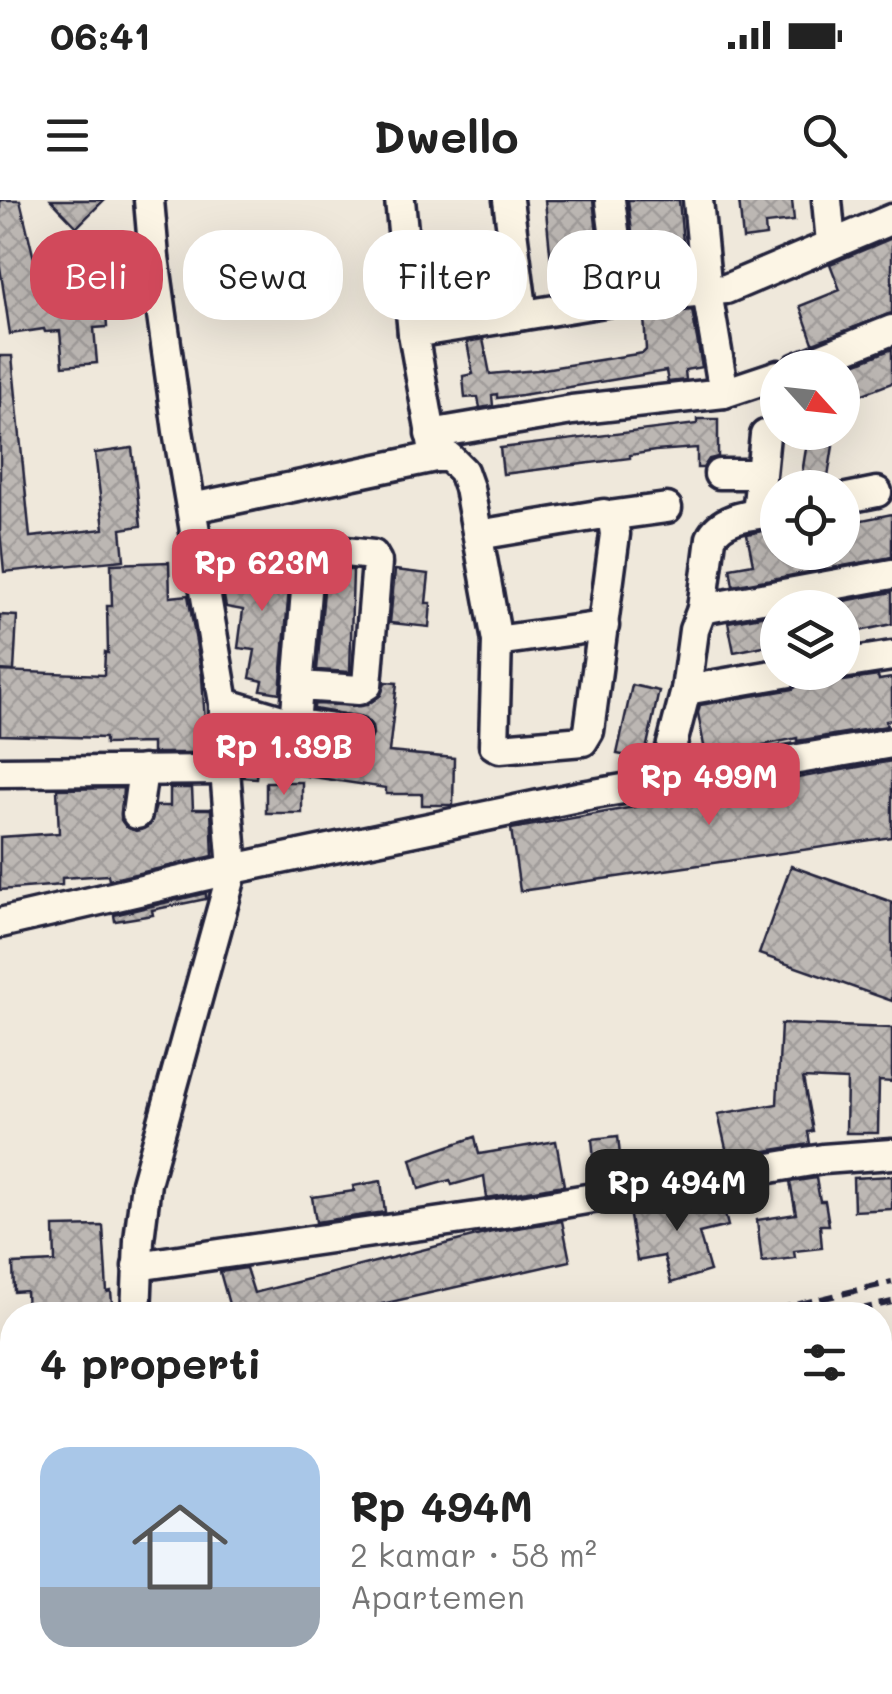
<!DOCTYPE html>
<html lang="id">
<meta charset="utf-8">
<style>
:root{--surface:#fff;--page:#f2f2f2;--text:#222;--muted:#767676;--line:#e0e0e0;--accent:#d1495b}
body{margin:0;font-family:Mali,sans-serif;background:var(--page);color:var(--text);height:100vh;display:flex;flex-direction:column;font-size:38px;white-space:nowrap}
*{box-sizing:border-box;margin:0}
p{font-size:32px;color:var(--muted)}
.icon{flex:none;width:55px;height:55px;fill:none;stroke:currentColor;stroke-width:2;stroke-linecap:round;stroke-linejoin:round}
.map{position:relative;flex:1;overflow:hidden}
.side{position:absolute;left:0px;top:1102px;width:892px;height:392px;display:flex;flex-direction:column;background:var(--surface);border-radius:40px 40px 0 0;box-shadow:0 10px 40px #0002}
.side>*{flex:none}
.hud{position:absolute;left:30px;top:30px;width:832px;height:90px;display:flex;gap:20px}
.needle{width:65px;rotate:117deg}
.fabs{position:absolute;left:760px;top:150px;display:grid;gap:20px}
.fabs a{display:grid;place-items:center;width:100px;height:100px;border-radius:50%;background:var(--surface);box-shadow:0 10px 40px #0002;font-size:50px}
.price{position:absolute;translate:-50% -85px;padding:0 22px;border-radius:20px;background:var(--accent);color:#fff;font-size:32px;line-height:65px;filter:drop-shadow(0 2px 5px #0008)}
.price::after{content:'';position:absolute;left:50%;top:60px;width:30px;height:22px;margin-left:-15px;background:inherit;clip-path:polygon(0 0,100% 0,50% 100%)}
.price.current{background:#222;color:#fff}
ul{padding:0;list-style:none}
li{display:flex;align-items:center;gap:30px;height:250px;padding:0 40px}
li+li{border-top:2px solid var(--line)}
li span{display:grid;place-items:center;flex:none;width:280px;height:200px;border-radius:30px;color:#555}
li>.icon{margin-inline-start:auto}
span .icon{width:120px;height:120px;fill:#fffc;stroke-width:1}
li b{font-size:42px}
h2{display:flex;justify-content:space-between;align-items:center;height:120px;padding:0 40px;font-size:42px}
.chip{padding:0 35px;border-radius:40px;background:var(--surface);box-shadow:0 10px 40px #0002;font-size:35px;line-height:90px}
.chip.current{background:var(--accent);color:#fff}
.status{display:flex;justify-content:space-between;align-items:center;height:70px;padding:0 50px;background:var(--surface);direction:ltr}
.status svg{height:28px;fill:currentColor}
header{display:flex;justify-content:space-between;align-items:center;height:130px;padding:0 40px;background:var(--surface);font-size:45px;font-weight:700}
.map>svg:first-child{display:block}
</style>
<div class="status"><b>06:41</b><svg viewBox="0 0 49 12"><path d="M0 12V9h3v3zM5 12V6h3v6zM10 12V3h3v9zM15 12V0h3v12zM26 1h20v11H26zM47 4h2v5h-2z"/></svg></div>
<header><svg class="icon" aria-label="menu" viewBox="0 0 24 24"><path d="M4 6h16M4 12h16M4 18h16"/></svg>Dwello<svg class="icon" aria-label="search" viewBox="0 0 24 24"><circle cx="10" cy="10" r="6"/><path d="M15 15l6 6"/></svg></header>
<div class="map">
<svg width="892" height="1494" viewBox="0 0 892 1494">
<defs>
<pattern id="building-cross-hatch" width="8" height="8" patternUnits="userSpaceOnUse" patternTransform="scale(2.5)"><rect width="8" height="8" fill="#bcb7b3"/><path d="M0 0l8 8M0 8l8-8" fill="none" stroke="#a19d9b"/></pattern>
</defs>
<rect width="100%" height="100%" fill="#efe8db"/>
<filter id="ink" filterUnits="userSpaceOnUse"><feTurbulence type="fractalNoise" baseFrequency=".01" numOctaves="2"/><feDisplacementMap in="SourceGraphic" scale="20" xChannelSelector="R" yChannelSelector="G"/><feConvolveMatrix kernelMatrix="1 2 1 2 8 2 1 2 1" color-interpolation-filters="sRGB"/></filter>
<g filter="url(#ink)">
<g fill="url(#building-cross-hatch)" stroke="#22223b" stroke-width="2.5">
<polygon points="0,0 20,0 35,63 102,58 107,127 94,128 97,163 63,166 60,131 45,132 44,129 10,134 0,67"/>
<polygon points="51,0 104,0 77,27"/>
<polygon points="545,0 593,0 603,83 586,85 584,70 552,73"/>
<polygon points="628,0 679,0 686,74 638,80"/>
<polygon points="739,0 792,0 794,21 765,24 766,36 743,39"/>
<polygon points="892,38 892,113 813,143 800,106 840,90 830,64"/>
<polygon points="692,110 702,167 685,170 686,180 668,182 666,171 522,195 497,198 497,194 492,195 493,206 480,208 478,197 465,198 463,176 473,174 467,142 483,139 490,174 537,170 643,153 646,150 644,116"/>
<polygon points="892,149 892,183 842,202 842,169"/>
<polygon points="0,156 12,156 30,337 104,329 95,253 132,248 141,326 121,329 124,360 4,372 0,331"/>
<polygon points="697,219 718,219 718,257 709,259 703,268 697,268 697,248 655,251 630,255 630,258 503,274 500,248 697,224"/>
<polygon points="807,242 833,246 827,283 801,280"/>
<polygon points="892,314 892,357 733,386 730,368 753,364 747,334 768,330 769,336 778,334 778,352 842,352 842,324"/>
<polygon points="260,351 292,354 280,493 261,490 263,481 250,478 255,450 238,448 243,410 226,407 219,370 257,375"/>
<polygon points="169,362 170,397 188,395 202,476 207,553 152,553 152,543 105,544 105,538 0,535 0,471 104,475 105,452 108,453 107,406 112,406 111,364"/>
<polygon points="326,368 353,370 350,472 317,470"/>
<polygon points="395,370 429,374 426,403 431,403 429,427 390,423"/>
<polygon points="892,392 892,424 842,435 842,408 807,408"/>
<polygon points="778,413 778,443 734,452 728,422"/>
<polygon points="0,415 17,416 14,471 0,470"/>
<polygon points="828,474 844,481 878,476 879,480 892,478 892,520 886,521 887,526 797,541 797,538 706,557 698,513 700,505 793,489 806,478"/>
<polygon points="385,482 397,483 389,552 454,558 453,605 422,605 422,594 386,594 386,588 293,574 298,542 355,549 369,543 373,535 372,526 366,518 314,509 314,504 367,505 381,495"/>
<polygon points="632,485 659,491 644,559 617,554"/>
<polygon points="242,528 261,532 256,578 243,577"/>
<polygon points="892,561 892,637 520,691 511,629"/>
<rect x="266" y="582" width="36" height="31"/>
<polygon points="123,588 121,620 126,627 136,631 150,625 156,606 170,606 170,588 192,588 193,609 211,609 213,656 109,680 108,675 62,678 62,685 0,690 0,637 59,633 57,589"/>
<polygon points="791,666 892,702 892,801 759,754"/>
<polygon points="206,693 206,699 152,710 153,715 115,721 114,715"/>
<polygon points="781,824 892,828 892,882 879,881 878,933 846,933 847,880 803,878 813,931 808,932 810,944 728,957 718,914 777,904"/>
<polygon points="618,936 622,975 596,979 592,939"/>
<polygon points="475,937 479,954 556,941 564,985 487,998 484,976 452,985 450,980 419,989 411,959"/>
<polygon points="892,976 892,1009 854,1011 853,978"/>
<polygon points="816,978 820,1001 825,1001 829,1025 820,1025 822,1048 794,1051 795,1058 762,1062 757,1020 796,1014 790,982"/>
<polygon points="381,981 385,1012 316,1022 312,997 354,991 353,986"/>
<polygon points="720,994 728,1026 699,1033 710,1071 671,1083 664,1056 637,1061 629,1010"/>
<polygon points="562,1021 570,1061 334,1115 232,1115 220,1072 246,1068 254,1093 492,1032"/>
<polygon points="103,1026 107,1092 111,1091 113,1115 27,1115 26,1091 14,1092 13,1064 55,1062 54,1027"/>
</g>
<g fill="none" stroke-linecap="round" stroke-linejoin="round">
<g stroke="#22223b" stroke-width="35">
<g id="minor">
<polyline points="400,0 413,133"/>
<polyline points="508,0 523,115"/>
<polyline points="610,0 623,99"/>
<polyline points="698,0 707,92 724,193"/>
<polyline points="827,0 831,43"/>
<polyline points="797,168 892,130"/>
<polyline points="430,234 572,210 724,193 778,175"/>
<polyline points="719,274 760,274"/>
<polyline points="842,299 877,292"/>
<polyline points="192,308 435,257"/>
<polyline points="757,314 765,235"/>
<polyline points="608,316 667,308"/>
<polyline points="478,335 604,314 613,321 615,334 589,531 583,541 500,548 494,545 497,441 469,288 463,271 449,257 435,257 413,133 623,99 726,89 892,19"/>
<path d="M702 409 711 338C722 315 755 315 778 311"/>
<polyline points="497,441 604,426"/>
<polyline points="842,464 892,456"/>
<polyline points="790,472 686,490 694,430 702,409 892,374"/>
<polyline points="224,503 295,524 356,532"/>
<polyline points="295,524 309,355 317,349 373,355 377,362 367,485 359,490 300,486"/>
<polyline points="0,572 225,570"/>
<polyline points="662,583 686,490"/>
<polyline points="137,614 143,570"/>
<polyline points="0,723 233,669 582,596 892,543"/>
<polyline points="137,1066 504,1013 823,959 892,954"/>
<polyline points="136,1115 139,1040 146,983 233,669 225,570 224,503 178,231 154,57 149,0"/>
<polyline points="142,1482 142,1494"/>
</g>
</g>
<use href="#minor" stroke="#fcf5e5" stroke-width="28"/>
<g stroke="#22223b" stroke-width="6" stroke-dasharray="15 8" stroke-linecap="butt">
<polyline points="753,1115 892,1082"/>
<polyline points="835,1115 892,1102"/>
<polyline points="0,1310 12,1307"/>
</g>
</g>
</g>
</svg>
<div class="fabs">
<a><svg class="needle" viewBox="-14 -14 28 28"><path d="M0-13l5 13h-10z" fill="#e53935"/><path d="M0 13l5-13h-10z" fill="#767676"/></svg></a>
<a><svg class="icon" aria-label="locate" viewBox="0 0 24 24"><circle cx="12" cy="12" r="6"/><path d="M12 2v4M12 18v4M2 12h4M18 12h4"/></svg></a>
<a><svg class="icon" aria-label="layers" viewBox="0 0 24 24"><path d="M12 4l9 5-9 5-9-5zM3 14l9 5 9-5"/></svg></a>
</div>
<b class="price" style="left:262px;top:414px">Rp 623M</b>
<b class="price" style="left:284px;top:598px">Rp 1.39B</b>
<b class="price" style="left:709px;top:628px">Rp 499M</b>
<b class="price current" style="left:677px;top:1034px">Rp 494M</b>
<div class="hud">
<a class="chip current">Beli</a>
<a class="chip">Sewa</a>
<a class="chip">Filter</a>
<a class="chip">Baru</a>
</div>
<section class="side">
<h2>4 properti<svg class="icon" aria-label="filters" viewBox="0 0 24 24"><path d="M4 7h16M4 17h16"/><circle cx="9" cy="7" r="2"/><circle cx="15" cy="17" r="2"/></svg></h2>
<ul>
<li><span style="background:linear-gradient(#a9c7e8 70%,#9aa5b1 0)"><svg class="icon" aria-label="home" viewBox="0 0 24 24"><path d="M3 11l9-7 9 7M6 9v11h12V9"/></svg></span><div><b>Rp 494M</b><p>2 kamar · 58 m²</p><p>Apartemen</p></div></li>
</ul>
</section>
</div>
